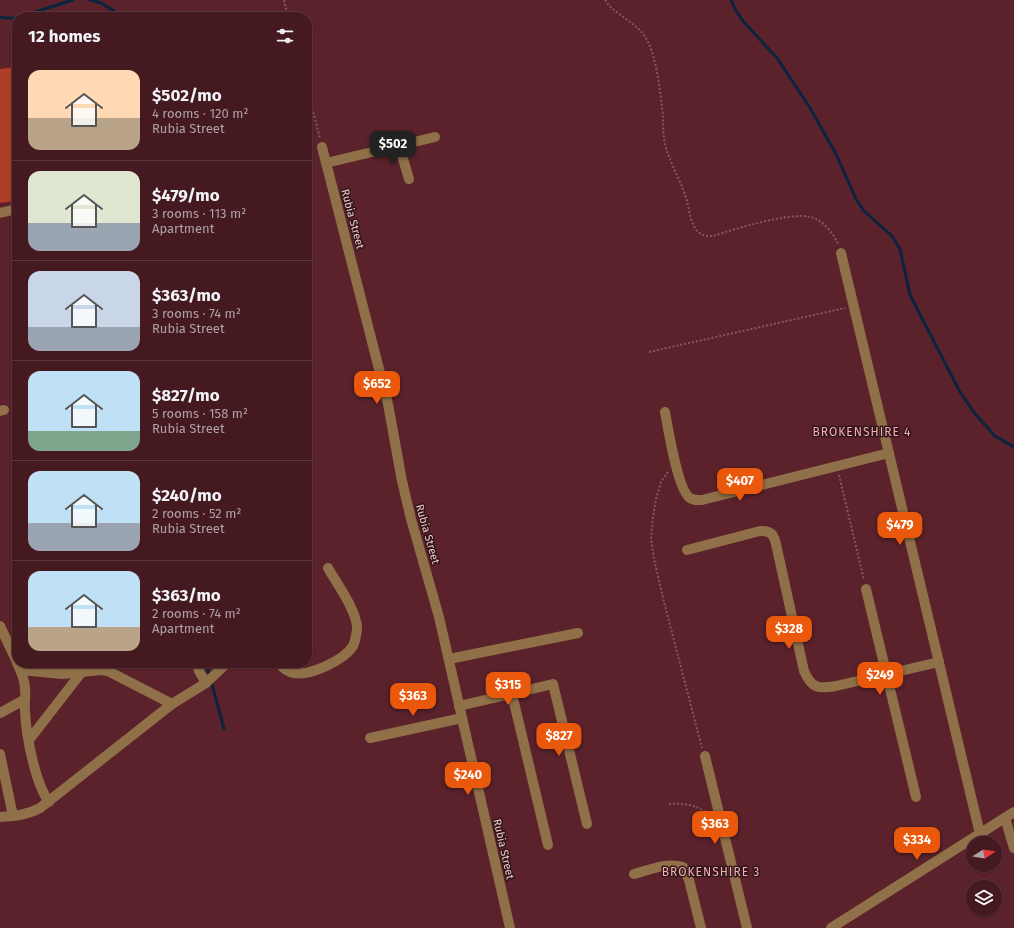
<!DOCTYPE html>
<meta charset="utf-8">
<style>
:root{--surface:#441a20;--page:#4b2329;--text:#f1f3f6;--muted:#afa1a5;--line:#5c383e;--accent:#ea580c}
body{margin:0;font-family:"Fira Sans",sans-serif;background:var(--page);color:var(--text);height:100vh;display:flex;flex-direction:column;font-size:15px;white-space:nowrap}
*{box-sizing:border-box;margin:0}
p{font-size:13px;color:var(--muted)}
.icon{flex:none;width:22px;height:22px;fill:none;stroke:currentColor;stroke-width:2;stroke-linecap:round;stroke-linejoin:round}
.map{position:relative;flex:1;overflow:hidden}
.details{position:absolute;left:12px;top:12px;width:300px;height:656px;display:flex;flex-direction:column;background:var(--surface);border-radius:16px;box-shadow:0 1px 3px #0004,0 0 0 1px var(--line)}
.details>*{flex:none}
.needle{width:26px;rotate:78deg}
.tools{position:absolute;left:966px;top:836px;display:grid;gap:8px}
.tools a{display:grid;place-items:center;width:36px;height:36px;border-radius:50%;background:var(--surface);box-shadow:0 1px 3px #0004,0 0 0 1px var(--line);font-size:20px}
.price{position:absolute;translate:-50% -34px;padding:0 9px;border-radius:8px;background:var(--accent);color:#fff;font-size:13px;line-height:26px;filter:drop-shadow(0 1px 2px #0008)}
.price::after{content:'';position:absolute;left:50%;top:24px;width:12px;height:9px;margin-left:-6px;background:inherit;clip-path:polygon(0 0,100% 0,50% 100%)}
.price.current{background:#222;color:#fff}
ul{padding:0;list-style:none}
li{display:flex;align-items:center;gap:12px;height:100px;padding:0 16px}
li+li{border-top:1px solid var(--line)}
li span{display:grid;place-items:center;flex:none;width:112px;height:80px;border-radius:12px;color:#555}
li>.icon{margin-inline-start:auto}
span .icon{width:48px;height:48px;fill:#fffc;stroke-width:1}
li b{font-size:17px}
h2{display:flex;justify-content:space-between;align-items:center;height:48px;padding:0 16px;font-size:17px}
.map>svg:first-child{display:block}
</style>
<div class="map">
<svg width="1014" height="928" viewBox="0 0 1014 928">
<rect width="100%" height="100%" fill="#5b222b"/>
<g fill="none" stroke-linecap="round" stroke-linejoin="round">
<g stroke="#0a2440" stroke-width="3">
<polyline points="90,0 101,3 124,17"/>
<polyline points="731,0 735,9 743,21 777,58 810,108 836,154 856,199 864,211 892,236 900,249 910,295 960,392 976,415 995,436 1014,447"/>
<polyline points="0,17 5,18 17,18"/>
<polyline points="19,17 73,0"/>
<polyline points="206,663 209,674"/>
<polyline points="212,684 224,729"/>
</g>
</g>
<polygon fill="#ae3d28" points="15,67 17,83 17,201 0,203 0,69"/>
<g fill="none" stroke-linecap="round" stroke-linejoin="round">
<g stroke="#8a575e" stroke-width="2" stroke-dasharray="2 2" stroke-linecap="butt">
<polyline points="284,0 288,17"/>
<path d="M605 0C616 17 639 22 648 42 657 60 661 96 663 117 663 124 663 131 664 138 667 160 681 179 687 201 689 210 691 225 698 232 703 236 707 236 713 236 735 229 789 212 810 217 822 219 834 234 838 244"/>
<polyline points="307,89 320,138"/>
<polyline points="649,352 845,308"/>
<polyline points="668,472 661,482 656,499 653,517 651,539 654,559 665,606 702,748"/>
<polyline points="839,475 864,580"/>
<path d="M669 804C684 803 698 805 709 815"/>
</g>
<g stroke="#907048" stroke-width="10">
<polyline points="399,145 409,179"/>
<polyline points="322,147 388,404 402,481 411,519 439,617 510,928"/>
<polyline points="326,163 435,137"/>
<polyline points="0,213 17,209"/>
<polyline points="841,253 980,834"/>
<polyline points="0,411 4,410"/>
<path d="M665 412C668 428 678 491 690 498 694 501 698 500 702 500L889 453"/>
<path d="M687 550 760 531C771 530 774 535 776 544L804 671C812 689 819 689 836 686L939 662"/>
<polyline points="866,589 916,797"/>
<polyline points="0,626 17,662"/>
<polyline points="449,659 578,633"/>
<path d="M17 663C21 671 25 680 25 689 26 696 24 704 25 711 26 735 35 783 49 802"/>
<polyline points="197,663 199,671 206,683"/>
<path d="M279 663C282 667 288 672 294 673 311 676 344 660 353 646 355 642 357 632 357 628 357 611 336 582 328 568"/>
<polyline points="21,670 62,674 101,670 108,671 172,704"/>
<polyline points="512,694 548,845"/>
<polyline points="459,706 553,684 587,824"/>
<polyline points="0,713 24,700"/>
<polyline points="370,738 462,718"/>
<polyline points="29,740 81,673"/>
<polyline points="0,754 13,816"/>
<polyline points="705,756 747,928"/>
<path d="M0 817C15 816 27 815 40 808L172 704 206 683 227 663"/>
<polyline points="1005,818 1014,848"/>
<path d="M634 874C649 870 667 862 683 867L689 880 701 928"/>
<polyline points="831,928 1014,812"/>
</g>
</g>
<g text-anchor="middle" stroke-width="3" stroke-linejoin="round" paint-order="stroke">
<g font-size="11" fill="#eec9cc" stroke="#301619">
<text transform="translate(353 219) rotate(75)" y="4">Rubia Street</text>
<text transform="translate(428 534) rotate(74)" y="4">Rubia Street</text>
<text transform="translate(504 849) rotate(77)" y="4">Rubia Street</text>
</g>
<g font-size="12" letter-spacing="1" fill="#f5aeb5" stroke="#301619">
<text x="862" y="436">BROKENSHIRE 4</text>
<text x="711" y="876">BROKENSHIRE 3</text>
</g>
</g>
</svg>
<div class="tools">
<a><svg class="needle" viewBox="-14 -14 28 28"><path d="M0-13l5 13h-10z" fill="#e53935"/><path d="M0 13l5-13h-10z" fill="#afa1a5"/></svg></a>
<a><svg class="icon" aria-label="layers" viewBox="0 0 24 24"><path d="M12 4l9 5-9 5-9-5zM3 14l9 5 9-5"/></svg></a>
</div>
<b class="price current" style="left:393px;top:165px">$502</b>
<b class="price" style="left:377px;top:405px">$652</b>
<b class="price" style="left:740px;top:502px">$407</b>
<b class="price" style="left:900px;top:546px">$479</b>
<b class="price" style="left:789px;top:650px">$328</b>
<b class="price" style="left:880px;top:696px">$249</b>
<b class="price" style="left:508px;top:706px">$315</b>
<b class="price" style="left:413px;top:717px">$363</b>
<b class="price" style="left:559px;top:757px">$827</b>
<b class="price" style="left:468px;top:796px">$240</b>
<b class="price" style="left:715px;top:845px">$363</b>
<b class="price" style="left:917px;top:861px">$334</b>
<section class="details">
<h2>12 homes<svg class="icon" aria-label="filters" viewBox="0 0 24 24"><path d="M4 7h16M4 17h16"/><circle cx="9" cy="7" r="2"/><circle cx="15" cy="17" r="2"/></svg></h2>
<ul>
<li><span style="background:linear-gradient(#ffd9b3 60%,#b9a48a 0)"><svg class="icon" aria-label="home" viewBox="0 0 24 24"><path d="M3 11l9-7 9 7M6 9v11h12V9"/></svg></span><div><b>$502/mo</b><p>4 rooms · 120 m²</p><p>Rubia Street</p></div></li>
<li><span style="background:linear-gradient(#dfe7d0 65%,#9aa5b1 0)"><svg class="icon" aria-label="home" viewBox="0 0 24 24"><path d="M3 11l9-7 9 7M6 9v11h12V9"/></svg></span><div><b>$479/mo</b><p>3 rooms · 113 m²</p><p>Apartment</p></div></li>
<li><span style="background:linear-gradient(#c9d6e8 70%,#9aa5b1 0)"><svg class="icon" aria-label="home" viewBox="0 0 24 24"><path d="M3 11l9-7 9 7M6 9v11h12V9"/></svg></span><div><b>$363/mo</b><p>3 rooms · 74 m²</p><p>Rubia Street</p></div></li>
<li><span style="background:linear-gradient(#bfe0f5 75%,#7fa58c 0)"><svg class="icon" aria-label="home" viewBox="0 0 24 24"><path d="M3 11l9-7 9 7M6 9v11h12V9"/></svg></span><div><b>$827/mo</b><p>5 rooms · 158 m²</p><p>Rubia Street</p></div></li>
<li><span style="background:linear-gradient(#bfe0f5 65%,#9aa5b1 0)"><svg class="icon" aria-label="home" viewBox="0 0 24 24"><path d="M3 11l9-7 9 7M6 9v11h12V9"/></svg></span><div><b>$240/mo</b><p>2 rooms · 52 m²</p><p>Rubia Street</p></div></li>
<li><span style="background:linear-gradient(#bfe0f5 70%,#b9a48a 0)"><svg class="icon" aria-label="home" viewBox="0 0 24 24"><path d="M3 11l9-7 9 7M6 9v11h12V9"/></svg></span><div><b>$363/mo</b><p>2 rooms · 74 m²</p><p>Apartment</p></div></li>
</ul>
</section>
</div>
